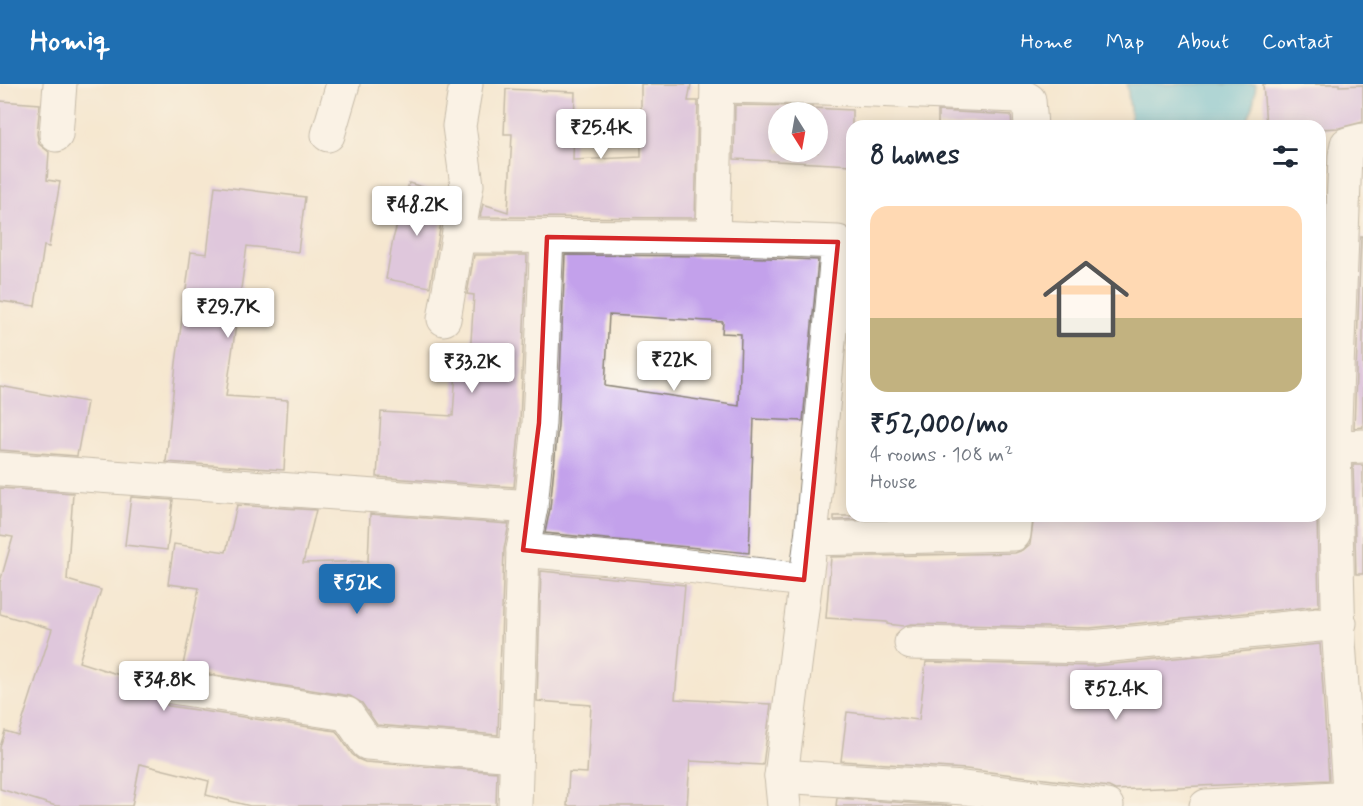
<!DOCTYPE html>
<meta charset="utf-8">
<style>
:root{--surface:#fff;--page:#f6f6f7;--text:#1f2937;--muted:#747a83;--accent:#1f6fb2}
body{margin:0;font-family:Mynerve,sans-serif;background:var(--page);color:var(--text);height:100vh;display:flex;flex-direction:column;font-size:22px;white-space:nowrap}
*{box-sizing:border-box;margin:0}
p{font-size:20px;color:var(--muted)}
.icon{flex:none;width:33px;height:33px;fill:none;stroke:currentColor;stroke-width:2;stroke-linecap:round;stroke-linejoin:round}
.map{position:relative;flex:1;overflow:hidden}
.details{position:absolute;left:846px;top:36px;width:480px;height:402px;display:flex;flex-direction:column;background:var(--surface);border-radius:18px;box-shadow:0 3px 15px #0003}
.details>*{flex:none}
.needle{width:39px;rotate:169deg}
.buttons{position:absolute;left:768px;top:18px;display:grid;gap:12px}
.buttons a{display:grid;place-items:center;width:60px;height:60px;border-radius:50%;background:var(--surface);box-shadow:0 3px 15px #0003;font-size:30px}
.price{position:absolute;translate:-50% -51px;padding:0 14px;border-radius:6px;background:#fff;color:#222;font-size:20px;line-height:39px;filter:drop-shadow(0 2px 3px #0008)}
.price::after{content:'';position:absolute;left:50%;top:36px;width:18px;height:14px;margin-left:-9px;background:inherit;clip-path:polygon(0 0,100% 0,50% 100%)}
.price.on{background:var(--accent);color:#fff}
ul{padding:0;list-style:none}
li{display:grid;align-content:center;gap:12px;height:318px;padding:0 24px}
li span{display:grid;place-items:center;height:186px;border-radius:18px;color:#555}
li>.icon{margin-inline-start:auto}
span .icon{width:108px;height:108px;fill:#fffc;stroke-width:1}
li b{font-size:26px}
h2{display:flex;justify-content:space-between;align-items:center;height:72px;padding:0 24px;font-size:26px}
header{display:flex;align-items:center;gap:36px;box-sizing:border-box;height:84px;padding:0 30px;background:var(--accent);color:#fff}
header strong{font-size:28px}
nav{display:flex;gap:33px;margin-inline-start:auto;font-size:21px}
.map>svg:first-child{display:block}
</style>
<header>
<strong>Homiq</strong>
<nav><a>Home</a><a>Map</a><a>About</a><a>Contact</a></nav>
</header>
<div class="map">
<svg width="1363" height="722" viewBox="0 0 1363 722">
<rect width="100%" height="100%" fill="#fdfcf7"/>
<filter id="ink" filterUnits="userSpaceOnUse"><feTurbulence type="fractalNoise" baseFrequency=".0167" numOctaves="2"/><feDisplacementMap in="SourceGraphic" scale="12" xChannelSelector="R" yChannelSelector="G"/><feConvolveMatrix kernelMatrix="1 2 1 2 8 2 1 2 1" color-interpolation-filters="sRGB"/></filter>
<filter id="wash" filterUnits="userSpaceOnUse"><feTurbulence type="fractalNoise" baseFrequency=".008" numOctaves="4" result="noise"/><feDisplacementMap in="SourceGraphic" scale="24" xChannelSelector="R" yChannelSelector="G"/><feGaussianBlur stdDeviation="1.35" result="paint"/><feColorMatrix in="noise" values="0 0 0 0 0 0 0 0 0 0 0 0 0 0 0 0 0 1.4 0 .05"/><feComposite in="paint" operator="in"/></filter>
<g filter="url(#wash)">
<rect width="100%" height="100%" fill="#f5e7d0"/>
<polygon fill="#5bbfd9" stroke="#3c6e7a" stroke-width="1.5" points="1127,0 1256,0 1253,23 1245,42 1132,42"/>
<g id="blocks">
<g fill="#c3a1eb" fill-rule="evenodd">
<polygon points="641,0 691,0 688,17 698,17 695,134 480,133 483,120 508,128 512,50 504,50 506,5 575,8 573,76 641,73"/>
<polygon points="1263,0 1339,0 1339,2 1363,1 1363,38 1339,44 1320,45 1320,42 1266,42"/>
<polygon points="0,17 40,20 37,50 39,60 49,68 47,96 60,98 49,163 44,162 35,222 0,217"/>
<path d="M735 21 812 22V24L852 26V81L734 75ZM778 28H818V68H778Z"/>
<polygon points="938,27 1011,31 1012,42 938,42"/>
<polygon points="409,99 446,110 430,203 386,195 393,155"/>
<polygon points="215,102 305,113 298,168 247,162 226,312 288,316 284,386 166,378 176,279 191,168 207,170"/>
<polygon points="1361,152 1363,152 1363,343 1354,344"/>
<polygon points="474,171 527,171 520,338 514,403 377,393 381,328 453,332 457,271 470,272 474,211 467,210"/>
<path d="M565 171 713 172 818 176 803 337 754 335 749 469 545 449 550 425 558 341ZM609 231 723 238 722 249 741 250 739 322 605 302Z"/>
<polygon points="0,302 87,318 77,372 0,366"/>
<polygon points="1353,381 1363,381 1363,490 1356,490"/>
<polygon points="0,404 73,409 67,496 101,506 79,578 154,602 155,610 160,617 169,622 336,647 352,670 358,675 365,678 497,688 496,722 250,722 206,711 209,697 140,680 132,722 56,722 0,705 0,663 5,647 18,651 52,545 0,530 0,498 13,453 0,451"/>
<polygon points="131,413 173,416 167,466 125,461"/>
<polygon points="237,421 316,426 303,479 368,477 370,430 509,440 504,465 498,651 377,641 362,619 350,612 182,586 199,504 168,500 174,460 226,468"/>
<polygon points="834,432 983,432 834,436"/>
<polygon points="1034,432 1317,432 1319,522 1090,544 911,540 904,542 887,540 887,538 826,534 831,473 1015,469 1023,466 1030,460"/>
<polygon points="541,487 685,501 675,615 771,620 763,681 690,677 687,722 567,722 569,688 587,689 591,621 537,617"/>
<polygon points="1320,560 1329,696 1115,706 1109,703 966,685 841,677 847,628 919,636 926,578 1093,582"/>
<polygon points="837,714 952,722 836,722"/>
</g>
</g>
</g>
<g filter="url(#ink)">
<use href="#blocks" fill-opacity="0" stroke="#888276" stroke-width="1.5"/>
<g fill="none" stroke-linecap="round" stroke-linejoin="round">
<g stroke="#888276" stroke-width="35">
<g id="minor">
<polyline points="717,2 825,4 1017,12 1024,13 1029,16 1031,42"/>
<polyline points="56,51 60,0"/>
<polyline points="328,51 343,0"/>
<polyline points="459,152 713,153 838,158 811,455 781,692 784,722"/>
<polyline points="713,153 717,0"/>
<polyline points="444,235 467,101 459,42 466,0"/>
<polyline points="1320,364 1363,362"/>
<polyline points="0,385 531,423"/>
<polyline points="811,455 1014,450 1016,432"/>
<polyline points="523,466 663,479 804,496"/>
<polyline points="911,559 1091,563 1340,539"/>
<polyline points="172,603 347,630 367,659 516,671"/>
<polyline points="781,692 964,704 1107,722"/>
<polyline points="515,722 523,466 531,423 539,339 547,153"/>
<polyline points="1206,722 1350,713"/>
<polyline points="1350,722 1339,557 1334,364 1345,72 1347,60 1363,56"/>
</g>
</g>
<use href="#minor" stroke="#fff" stroke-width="33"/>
</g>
</g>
<path d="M0 0H1363V722H0ZM547 153 838 158 804 496 523 466 539 339Z" fill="#f5e7d0" fill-opacity=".55" fill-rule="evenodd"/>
<path fill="none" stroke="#d62828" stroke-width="4.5" stroke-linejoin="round" d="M547 153 838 158 804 496 523 466 539 339Z"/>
</svg>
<div class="buttons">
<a><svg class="needle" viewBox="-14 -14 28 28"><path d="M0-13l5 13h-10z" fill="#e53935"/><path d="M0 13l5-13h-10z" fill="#747a83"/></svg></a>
</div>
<b class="price" style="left:601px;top:76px">₹25.4K</b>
<b class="price" style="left:417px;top:153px">₹48.2K</b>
<b class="price" style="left:228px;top:255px">₹29.7K</b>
<b class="price" style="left:674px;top:308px">₹22K</b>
<b class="price" style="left:472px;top:310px">₹33.2K</b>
<b class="price on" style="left:357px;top:531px">₹52K</b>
<b class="price" style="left:164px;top:628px">₹34.8K</b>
<b class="price" style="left:1116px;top:637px">₹52.4K</b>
<section class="details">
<h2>8 homes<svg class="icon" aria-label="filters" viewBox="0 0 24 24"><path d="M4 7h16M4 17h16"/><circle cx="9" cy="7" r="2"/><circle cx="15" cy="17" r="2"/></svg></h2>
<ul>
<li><span style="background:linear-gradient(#ffd9b3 60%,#c2b280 0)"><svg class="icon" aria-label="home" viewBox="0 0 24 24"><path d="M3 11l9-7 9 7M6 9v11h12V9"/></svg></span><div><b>₹52,000/mo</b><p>4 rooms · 108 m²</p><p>House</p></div></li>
</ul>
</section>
</div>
